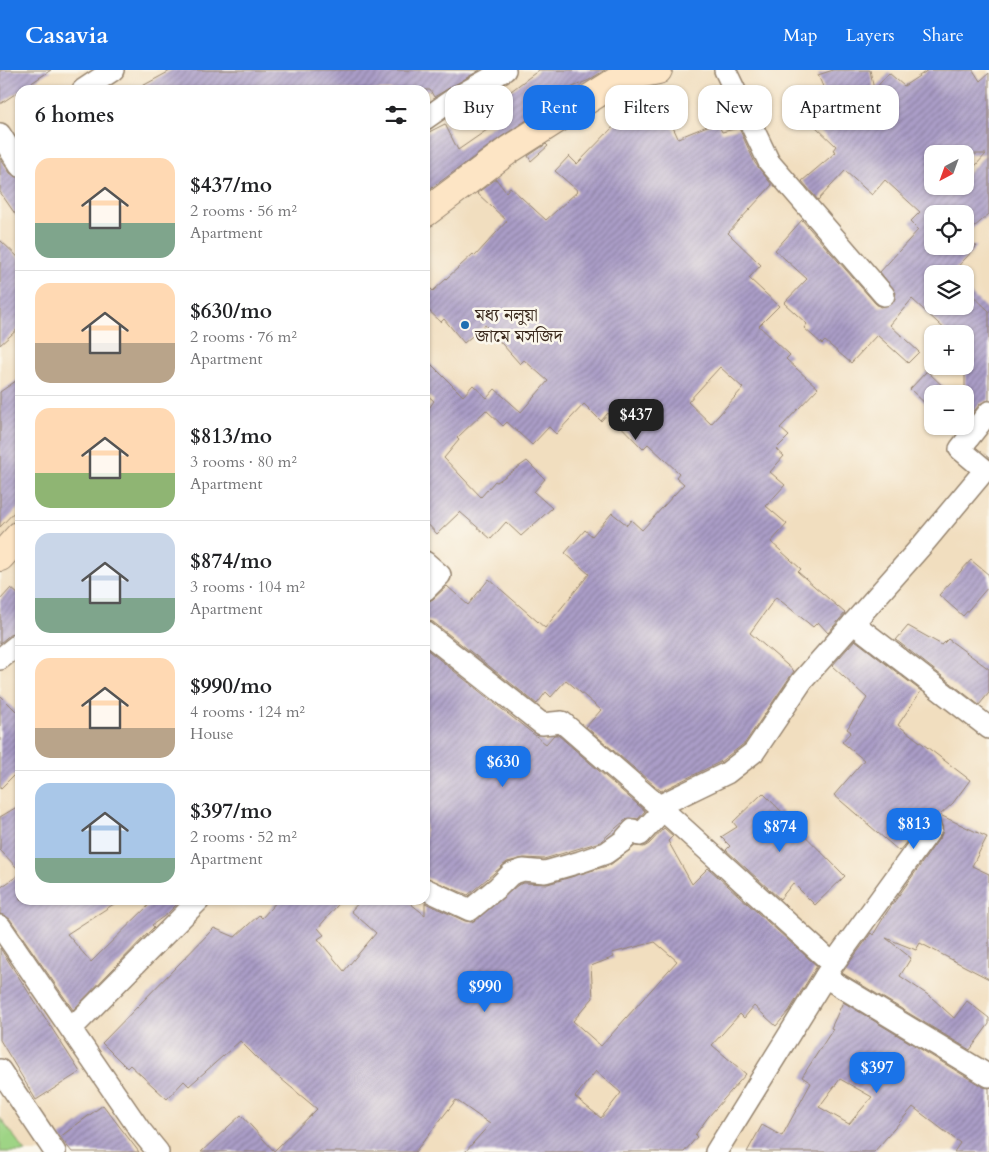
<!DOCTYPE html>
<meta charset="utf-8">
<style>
:root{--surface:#fff;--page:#f2f2f2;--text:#202124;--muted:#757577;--line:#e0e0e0;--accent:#1a73e8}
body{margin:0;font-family:Cardo,"Noto Serif Bengali",serif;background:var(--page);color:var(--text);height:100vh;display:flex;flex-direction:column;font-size:19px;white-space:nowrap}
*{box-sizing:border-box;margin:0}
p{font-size:16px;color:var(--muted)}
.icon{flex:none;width:28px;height:28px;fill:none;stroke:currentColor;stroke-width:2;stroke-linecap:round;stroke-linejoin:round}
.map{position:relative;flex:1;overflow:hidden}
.panel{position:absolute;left:15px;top:15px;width:415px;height:820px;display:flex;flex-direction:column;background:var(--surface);border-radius:15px;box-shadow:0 1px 4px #0004}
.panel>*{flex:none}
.hud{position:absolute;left:445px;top:15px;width:469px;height:45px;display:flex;gap:10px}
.needle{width:32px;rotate:221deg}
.tools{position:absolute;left:924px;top:75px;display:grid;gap:10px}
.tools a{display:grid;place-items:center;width:50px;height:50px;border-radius:10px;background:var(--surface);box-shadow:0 1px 4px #0004;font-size:25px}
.price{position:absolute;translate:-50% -42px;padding:0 11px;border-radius:10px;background:var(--accent);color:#fff;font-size:16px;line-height:32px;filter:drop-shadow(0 1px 2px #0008)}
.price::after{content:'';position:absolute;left:50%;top:30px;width:15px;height:11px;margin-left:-8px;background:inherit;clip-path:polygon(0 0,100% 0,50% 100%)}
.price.selected{background:#222;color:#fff}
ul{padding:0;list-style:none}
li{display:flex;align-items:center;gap:15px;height:125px;padding:0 20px}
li+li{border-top:1px solid var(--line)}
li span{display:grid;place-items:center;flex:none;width:140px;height:100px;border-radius:15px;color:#555}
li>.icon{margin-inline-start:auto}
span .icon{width:60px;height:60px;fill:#fffc;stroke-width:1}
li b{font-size:21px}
h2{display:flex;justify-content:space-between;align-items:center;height:60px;padding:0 20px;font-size:21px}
.tag{padding:0 18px;border-radius:15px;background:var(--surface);box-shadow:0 1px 4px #0004;font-size:18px;line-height:45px}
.tag.selected{background:var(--accent);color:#fff}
header{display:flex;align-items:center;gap:30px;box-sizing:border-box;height:70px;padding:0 25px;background:var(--accent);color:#fff}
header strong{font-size:24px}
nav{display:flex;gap:28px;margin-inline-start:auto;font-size:18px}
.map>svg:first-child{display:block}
</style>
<header>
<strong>Casavia</strong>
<nav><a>Map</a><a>Layers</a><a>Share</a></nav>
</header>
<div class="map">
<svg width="989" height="1082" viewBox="0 0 989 1082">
<defs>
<pattern id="building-hatch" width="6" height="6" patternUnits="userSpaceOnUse" patternTransform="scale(1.25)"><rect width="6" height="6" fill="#aa9dc7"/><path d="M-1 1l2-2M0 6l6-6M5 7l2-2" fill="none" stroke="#8c80a1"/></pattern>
</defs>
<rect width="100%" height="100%" fill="#fbf7ec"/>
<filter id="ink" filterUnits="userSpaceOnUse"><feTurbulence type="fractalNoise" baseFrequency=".02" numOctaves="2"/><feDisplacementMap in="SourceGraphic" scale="10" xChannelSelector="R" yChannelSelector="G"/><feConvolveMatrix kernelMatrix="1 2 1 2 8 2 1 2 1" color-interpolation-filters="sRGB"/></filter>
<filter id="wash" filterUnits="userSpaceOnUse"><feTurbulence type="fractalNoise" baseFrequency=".0096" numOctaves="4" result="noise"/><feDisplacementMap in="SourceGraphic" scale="20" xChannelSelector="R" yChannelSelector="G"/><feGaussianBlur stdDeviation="1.12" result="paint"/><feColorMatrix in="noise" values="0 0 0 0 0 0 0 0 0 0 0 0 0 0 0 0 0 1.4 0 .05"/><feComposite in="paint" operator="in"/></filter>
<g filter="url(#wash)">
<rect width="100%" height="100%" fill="#f1debf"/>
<polygon fill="#9ed485" stroke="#6c7f52" points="0,1048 26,1082 0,1082"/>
<g id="blocks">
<g fill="url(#building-hatch)" fill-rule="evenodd">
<polygon points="0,0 51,0 0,34"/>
<polygon points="172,0 480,0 434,27 430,20 135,20"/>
<polygon points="539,0 605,0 589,10 533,34 539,42 501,67 425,123 425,64 445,54 458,80 497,53 487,39"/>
<path d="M833 0H870L874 20 889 3 904 16 928 0H973L980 11 989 3V144L965 165V144H932V176H977L951 204H932V236H965V218L989 241V330L980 334 971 345 965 339V264H950L912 229 890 255 919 282 908 293 877 265 851 293 825 271 822 274 804 258 807 254 784 233 807 209 775 180 802 150 875 233 880 237 892 234 896 223 880 202 918 160 910 152 920 142 885 110 872 125 845 101 818 130 802 111 836 82 833 80 836 76 793 35 824 19 818 5ZM932 84H986L965 107V116H932Z"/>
<path d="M656 21 678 68 717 52 722 62 739 58 755 93 772 115 728 163 761 195 749 208 779 236 759 256 790 285 786 289 818 318 780 358 789 366 776 379 784 386 770 402 785 415 766 436 787 454 771 472 801 499 798 502 845 543 828 563 818 552 813 557 776 527 750 563 794 601 745 673 720 692 661 721 586 657 601 640 566 610 551 627 546 622 537 634 433 552 425 550V532L433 529 447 516 468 535 489 509 545 558 589 504 565 483 585 460 592 466 612 443 627 455 631 450 642 460 684 414 676 407 679 403 648 374 643 379 608 343 601 351 584 334 556 364 549 357 532 375 507 352 503 356 486 340 457 368 459 370 444 388 481 427 495 411 497 412 527 391 545 409 534 422 552 438 521 466 506 452 491 469 460 442 437 464 425 451V344L434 331 425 323V288L463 326 473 315 487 328 495 319 521 342 548 311 524 290 520 294 485 255 464 273 444 249 441 252 425 237V213L433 221 473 184 475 186 507 151 477 123 496 109 506 122 510 117 546 150 578 121 555 101 569 86 577 94 617 53 611 41ZM720 297 743 318 711 354 688 332Z"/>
<polygon points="546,74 548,76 531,91 528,86"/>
<polygon points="0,88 10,103 20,108 20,151 0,122"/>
<polygon points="0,170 20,189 20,257 0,275"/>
<polygon points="927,301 951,324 932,324 932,340 910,319"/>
<polygon points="20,308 20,436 0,457 0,322"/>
<polygon points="971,490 989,505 989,516 963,546 939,525"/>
<polygon points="11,518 20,526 20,561 12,563 0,573 0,530"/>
<polygon points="908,556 942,575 948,569 989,599 989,623 979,635 896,570"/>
<polygon points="855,570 921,621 898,655 970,710 953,733 940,745 987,767 972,796 989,804 989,909 920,873 916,880 886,868 911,888 900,906 931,927 954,948 967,931 989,948 989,954 970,980 842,903 871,863 873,865 887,842 941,766 943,760 938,749 926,748 899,781 834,725 864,690 842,672 851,662 847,659 867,628 832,596"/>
<polygon points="425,578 546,674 554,665 558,665 645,741 638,749 629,748 624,751 600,772 544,789 524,788 507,792 468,825 425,807"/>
<polygon points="0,625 20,645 20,699 0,719"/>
<polygon points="763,723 845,806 815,835 793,813 780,829 726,780 730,776 721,767 737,757 733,752"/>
<polygon points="20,735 20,801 0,780 0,747"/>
<path d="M664 758 673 766 668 771 692 814 708 798 817 896 789 941 776 956 754 936 744 948 740 944 712 975 746 1004 709 1046 695 1065 697 1067 684 1082H465L490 1054 456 1030 415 1082H201L241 1045 274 1081 317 1039 262 993 240 971 189 1016 184 1011 167 1029 130 995 127 998 102 973 214 858 235 867 259 845 262 848 278 830H342L318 858 324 865 318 869 344 901 376 863 351 841 361 830H406L425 845V833L465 851 472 852 518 815 524 813 548 814 610 795 635 776 644 777 649 774ZM655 872 677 891 601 976 573 951 593 928 591 896 614 887 612 883ZM596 1001 621 1023 601 1048 575 1027Z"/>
<polygon points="20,804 20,830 120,830 67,864 91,892 154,830 181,830 167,844 152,855 154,857 73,940 10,849 0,844 0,818"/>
<polygon points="0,878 80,1002 36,1030 0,970"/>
<path d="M843 932 983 1017 989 1018V1082H954L960 1073 913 1037 874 1082H747L762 1055 782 1066 811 1013 802 1007 833 959 831 958ZM840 1009 872 1027 849 1054 819 1037Z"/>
<polygon points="103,1035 139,1082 72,1082 60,1067"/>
</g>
</g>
</g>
<g filter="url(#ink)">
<use href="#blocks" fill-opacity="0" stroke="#96846e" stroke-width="1"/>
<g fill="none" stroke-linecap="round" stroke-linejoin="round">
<g stroke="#96846e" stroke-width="24">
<g id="street">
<polyline points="725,0 769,92 884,225"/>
<polyline points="83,20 113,0"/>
<polyline points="425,49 452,30 505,0"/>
<polyline points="0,64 20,96"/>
<polyline points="425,492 440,505 425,520"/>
<polyline points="853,553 989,658"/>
<polyline points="425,562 542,654 562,652 663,740 833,894"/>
<polyline points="0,589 20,573"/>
<polyline points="659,736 727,703 754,682 802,611 924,473 985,400 960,379 989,342"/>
<polyline points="425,819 470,840 498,817 511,804 523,800 545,802 580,792 606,783 623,771 633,760 640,765 663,740"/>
<polyline points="0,856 140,1060 158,1082"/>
<polyline points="825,907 989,1006"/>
<polyline points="71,959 199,830"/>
<polyline points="0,1000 55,1082"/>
<polyline points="716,1082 833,894 931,759"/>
</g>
</g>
<g stroke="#96846e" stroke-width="30">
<g id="secondary">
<polyline points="425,143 510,79 623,7 658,0"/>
<polyline points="0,487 20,465"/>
</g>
</g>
<use href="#street" stroke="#fff" stroke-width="21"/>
<use href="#secondary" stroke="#fde5c5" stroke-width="28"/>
</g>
</g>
<circle fill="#1f6fb2" stroke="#fbf7ec" stroke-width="2" cx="465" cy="255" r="5"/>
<g text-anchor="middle" stroke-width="5" stroke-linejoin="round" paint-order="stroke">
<g font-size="18" fill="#3b2a1e" stroke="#fbf7ec" text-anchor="start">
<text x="475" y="251">মধ্য নলুয়া<tspan x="475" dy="21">জামে মসজিদ</tspan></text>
</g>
</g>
</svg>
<div class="tools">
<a><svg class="needle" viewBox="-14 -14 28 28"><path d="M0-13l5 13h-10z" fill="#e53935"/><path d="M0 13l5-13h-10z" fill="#757577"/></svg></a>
<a><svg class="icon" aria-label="locate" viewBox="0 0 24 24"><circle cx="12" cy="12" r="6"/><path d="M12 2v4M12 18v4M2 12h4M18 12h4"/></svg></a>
<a><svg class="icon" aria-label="layers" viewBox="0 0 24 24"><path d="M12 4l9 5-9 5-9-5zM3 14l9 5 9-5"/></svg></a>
<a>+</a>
<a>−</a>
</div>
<b class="price selected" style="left:636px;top:371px">$437</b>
<b class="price" style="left:503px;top:718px">$630</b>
<b class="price" style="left:914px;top:780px">$813</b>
<b class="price" style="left:780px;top:783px">$874</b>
<b class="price" style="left:485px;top:943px">$990</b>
<b class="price" style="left:877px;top:1024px">$397</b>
<div class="hud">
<a class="tag">Buy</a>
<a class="tag selected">Rent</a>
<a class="tag">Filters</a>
<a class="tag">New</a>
<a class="tag">Apartment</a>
</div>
<section class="panel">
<h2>6 homes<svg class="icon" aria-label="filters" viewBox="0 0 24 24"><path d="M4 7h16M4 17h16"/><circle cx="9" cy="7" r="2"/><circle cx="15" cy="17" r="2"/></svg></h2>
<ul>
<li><span style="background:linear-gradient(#ffd9b3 65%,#7fa58c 0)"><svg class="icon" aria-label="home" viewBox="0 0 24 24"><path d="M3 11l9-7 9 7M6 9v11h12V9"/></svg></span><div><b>$437/mo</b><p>2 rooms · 56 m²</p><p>Apartment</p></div></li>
<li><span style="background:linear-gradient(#ffd9b3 60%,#b9a48a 0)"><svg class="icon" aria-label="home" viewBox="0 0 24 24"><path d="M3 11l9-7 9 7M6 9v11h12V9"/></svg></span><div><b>$630/mo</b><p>2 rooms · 76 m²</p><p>Apartment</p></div></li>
<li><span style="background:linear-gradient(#ffd9b3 65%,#8fb573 0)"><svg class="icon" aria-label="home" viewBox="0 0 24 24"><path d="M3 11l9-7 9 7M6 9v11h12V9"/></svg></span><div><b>$813/mo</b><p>3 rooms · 80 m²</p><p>Apartment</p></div></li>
<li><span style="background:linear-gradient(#c9d6e8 65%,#7fa58c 0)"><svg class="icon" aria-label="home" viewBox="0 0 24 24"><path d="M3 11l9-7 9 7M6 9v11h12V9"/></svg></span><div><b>$874/mo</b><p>3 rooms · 104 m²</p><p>Apartment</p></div></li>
<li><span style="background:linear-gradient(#ffd9b3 70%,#b9a48a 0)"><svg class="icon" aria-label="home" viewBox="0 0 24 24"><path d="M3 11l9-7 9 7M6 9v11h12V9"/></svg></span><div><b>$990/mo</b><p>4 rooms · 124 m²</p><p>House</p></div></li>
<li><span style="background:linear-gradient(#a9c7e8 75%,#7fa58c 0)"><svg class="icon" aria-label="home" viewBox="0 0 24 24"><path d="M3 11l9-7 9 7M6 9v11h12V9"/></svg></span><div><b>$397/mo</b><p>2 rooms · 52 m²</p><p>Apartment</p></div></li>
</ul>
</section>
</div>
